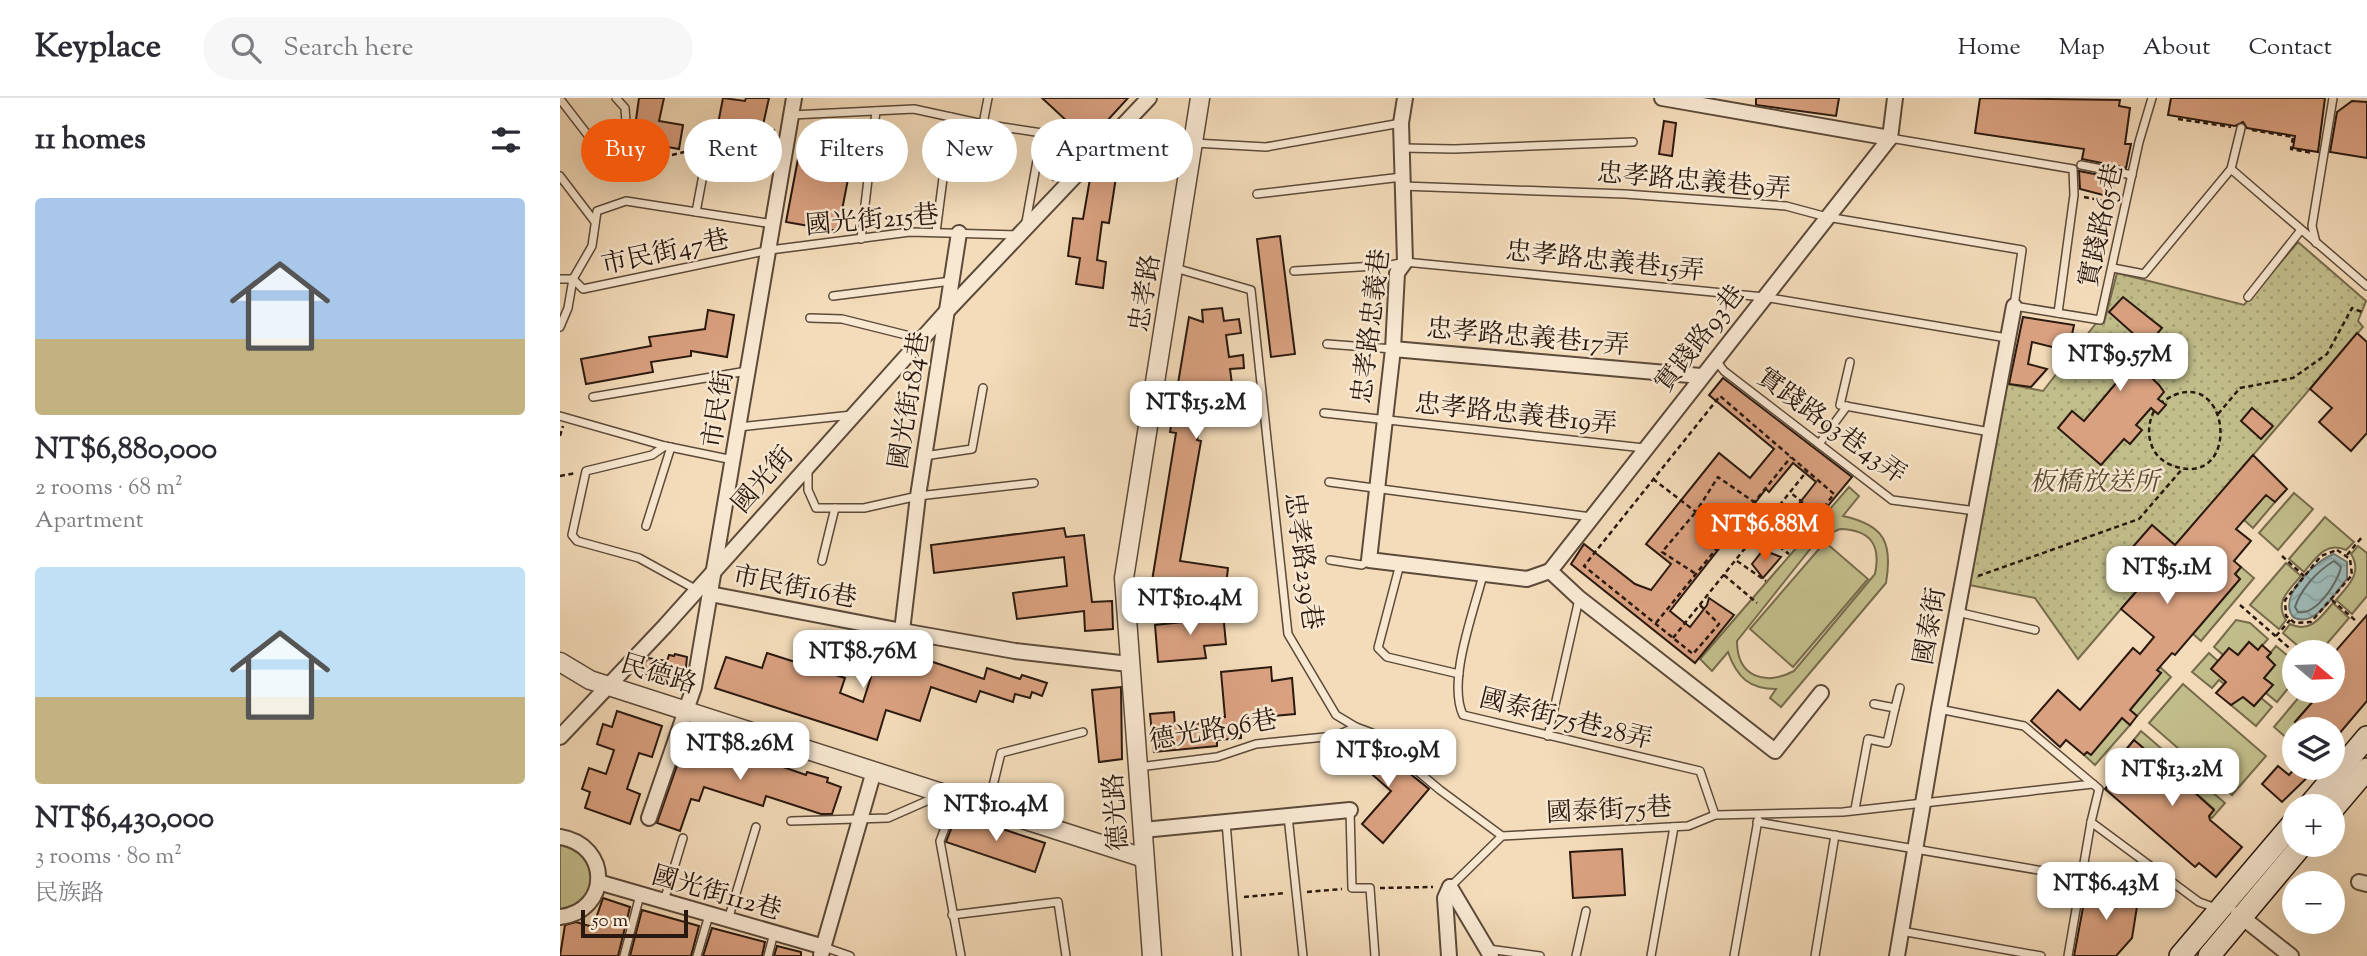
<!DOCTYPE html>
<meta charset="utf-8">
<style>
:root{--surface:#fff;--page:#f7f7f7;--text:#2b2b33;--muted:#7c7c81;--line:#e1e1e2;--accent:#ea580c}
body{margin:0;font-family:"Sorts Mill Goudy","Noto Serif TC",serif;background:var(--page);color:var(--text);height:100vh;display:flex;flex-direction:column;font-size:26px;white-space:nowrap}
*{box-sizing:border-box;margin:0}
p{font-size:23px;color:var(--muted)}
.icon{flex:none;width:38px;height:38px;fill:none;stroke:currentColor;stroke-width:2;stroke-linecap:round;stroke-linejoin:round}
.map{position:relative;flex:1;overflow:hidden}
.sheet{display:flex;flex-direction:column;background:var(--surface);width:560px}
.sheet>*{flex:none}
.guide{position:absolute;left:21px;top:21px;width:665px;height:63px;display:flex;gap:14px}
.needle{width:46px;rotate:109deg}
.controls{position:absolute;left:1722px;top:542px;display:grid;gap:14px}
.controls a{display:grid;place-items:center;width:63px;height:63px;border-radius:50%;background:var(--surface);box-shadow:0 7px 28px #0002;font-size:35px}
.scale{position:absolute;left:21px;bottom:18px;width:107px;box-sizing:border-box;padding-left:7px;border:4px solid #2a190f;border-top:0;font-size:19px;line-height:24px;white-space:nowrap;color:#2a190f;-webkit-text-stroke:5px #f8e8d2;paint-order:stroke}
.price{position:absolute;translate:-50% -60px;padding:0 16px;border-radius:14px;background:#fff;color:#222;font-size:23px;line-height:46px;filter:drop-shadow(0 2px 4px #0008)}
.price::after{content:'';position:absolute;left:50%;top:42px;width:21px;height:16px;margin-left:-10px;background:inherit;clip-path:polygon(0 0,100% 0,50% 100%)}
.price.active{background:var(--accent);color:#fff}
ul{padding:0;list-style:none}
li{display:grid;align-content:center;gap:14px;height:371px;padding:0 35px}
li span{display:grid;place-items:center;height:217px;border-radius:7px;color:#555}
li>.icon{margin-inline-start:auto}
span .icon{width:126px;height:126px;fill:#fffc;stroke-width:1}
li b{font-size:30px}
h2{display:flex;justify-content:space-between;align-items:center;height:84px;padding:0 35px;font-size:30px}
.tag{padding:0 24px;border-radius:32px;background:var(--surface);box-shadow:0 7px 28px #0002;font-size:24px;line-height:63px}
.tag.active{background:var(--accent);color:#fff}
header{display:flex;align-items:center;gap:42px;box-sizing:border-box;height:98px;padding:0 35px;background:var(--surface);border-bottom:2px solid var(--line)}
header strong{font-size:33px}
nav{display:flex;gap:38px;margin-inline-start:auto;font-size:24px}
.search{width:490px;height:63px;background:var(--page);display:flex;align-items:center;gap:18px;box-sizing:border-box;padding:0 24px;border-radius:38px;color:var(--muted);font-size:26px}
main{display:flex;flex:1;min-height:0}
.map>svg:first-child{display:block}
</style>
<header>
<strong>Keyplace</strong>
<div class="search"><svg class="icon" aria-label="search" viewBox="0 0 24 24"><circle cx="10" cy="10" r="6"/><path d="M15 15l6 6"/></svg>Search here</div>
<nav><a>Home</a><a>Map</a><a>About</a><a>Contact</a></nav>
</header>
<main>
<section class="sheet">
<h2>11 homes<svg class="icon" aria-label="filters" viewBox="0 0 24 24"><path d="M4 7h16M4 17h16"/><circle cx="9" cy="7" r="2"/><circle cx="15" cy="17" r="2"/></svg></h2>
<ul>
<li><span style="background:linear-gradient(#a9c7e8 65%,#c2b280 0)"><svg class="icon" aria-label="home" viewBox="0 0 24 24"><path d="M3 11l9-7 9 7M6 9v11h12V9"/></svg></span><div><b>NT$6,880,000</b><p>2 rooms · 68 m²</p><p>Apartment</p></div></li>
<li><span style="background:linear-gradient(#bfe0f5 60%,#c2b280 0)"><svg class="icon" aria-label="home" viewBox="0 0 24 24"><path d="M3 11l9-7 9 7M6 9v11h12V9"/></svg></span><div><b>NT$6,430,000</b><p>3 rooms · 80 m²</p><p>民族路</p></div></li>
</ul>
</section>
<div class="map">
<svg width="1807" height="858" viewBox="0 0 1807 858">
<defs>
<pattern id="park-dots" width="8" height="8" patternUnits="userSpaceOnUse" patternTransform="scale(1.75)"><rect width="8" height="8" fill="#c2be8b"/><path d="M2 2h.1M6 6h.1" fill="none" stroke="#a7a377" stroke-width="1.8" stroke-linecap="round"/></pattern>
<pattern id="water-waves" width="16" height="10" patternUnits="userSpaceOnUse" patternTransform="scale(1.75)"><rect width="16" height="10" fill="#9ebab8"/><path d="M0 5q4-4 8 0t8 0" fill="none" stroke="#889f9d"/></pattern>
</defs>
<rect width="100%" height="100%" fill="#f4dcba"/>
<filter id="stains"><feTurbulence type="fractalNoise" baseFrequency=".00286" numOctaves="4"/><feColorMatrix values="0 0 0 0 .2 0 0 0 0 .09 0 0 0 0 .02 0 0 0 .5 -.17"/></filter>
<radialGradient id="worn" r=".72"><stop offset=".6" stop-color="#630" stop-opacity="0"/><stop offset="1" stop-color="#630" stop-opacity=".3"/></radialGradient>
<g fill="#c2be8b" stroke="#766c4d" stroke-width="2" fill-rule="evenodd">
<path d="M1289 389 1299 398 1283 418C1324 427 1333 444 1326 485L1221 609 1210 600 1216 591C1190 591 1177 580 1168 554L1152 573 1140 561ZM1280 431C1311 432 1321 447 1315 476L1234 573C1205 588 1177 579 1177 543L1259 440Z"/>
<polygon points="1734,395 1753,411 1718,452 1699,435"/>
<polygon points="1706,396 1715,404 1693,430 1684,422"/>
<path d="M1765 419 1794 444 1786 452C1766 443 1756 460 1744 474L1729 461Z"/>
<polygon points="1265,444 1308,481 1233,569 1190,531"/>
<path d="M1798 448 1807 455V498L1792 516 1776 502C1788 488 1803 475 1791 456Z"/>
<path d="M1726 465 1741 478C1729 492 1714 504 1726 522L1719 531 1690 507Z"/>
<polygon points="1681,469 1694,480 1641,543 1633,536 1680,481 1675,476"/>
<path d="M1773 505 1789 520 1759 555H1746L1723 535 1730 526C1750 536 1761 519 1773 505Z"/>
<polygon points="1676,522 1690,525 1708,541 1698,552 1689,544 1678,557 1669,550 1663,557 1654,549"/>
<polygon points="1716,548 1734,563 1734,583 1717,604 1706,595 1712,587 1704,580 1715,567 1707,559"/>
<polygon points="1649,555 1658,563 1666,584 1664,586 1659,582 1652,590 1632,574"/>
<polygon points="1600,569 1611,579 1577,618 1570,612 1601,575 1597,572"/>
<polygon points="1623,586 1706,658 1672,697 1589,625"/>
<polygon points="1744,593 1761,594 1735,624 1743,632 1734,632 1730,643 1714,629"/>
<polygon points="1683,599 1694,608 1701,600 1712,609 1696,628 1671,607"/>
<polygon points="1562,620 1570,627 1535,667 1524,657 1527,654 1531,657"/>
<polygon points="1581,633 1616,663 1608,671 1568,649"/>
<polygon points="1630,675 1665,705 1652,720 1649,718 1654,711 1623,684"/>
<polygon points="0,743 19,749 34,773 28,801 0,816"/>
</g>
<polygon fill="url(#park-dots)" stroke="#766c4d" stroke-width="2" points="1738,144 1806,203 1798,223 1803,229 1518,561 1475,500 1409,487 1447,286 1483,293 1537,224 1544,225 1557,175 1684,207"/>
<path fill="url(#water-waves)" stroke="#707a74" stroke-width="2" d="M1774 456 1787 464V481C1774 496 1755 531 1733 519 1717 498 1756 462 1774 456Z"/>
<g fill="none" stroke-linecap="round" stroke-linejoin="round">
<path stroke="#646a64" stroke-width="2" d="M1774 463 1781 469C1778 484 1756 518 1738 514L1735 509C1741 491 1757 473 1774 463Z"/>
</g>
<g fill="#daa180" stroke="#2a190f" stroke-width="2">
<polygon points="79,0 104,0 99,23 123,27 119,51 73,43"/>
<polygon points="163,0 185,3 186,0 209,0 203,27 183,23 181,35 157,31"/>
<polygon points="482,0 568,0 493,82 482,71 486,64 485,54 508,24"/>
<polygon points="1196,0 1279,0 1276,18 1196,7"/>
<polygon points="1420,0 1560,2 1559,8 1570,10 1565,46 1571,46 1566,70 1522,61 1524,51 1415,35"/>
<polygon points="1611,0 1765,0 1758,54 1733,50 1735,38 1687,30 1683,24 1675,28 1608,17"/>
<polygon points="1792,3 1807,4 1807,60 1770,54 1777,14"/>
<polygon points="1104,23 1116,25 1112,58 1099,56"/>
<polygon points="241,45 293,55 278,133 226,124"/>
<polygon points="1519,73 1555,80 1551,99 1520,91"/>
<polygon points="531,75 556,79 549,125 542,124 537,162 546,164 543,190 516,186 520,160 508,158 513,120 523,121"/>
<polygon points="720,138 735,256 711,259 697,141"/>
<polygon points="1563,199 1602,230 1574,263 1599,287 1604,294 1598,301 1606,307 1598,316 1591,310 1576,327 1582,332 1570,346 1564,341 1541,367 1498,330 1512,313 1524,323 1557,284 1546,274 1576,238 1549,214"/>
<polygon points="662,210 664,223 679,221 681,235 666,237 669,259 683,257 684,270 670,271 673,294 688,292 689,305 675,307 676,317 640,322 637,342 641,343 620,463 668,470 665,494 592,483 616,335 610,334 629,219 643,224 642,212"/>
<polygon points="148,212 174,217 167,259 131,253 131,258 91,264 93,274 26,286 21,261 91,248 89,239 145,231"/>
<polygon points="1463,219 1514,227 1509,251 1504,247 1500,251 1472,244 1468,266 1487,271 1471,289 1449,286"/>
<polygon points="1797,235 1807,244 1807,335 1791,353 1759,324 1772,310 1750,291"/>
<polygon points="1163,280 1292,379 1252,427 1234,412 1256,384 1233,365 1209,394 1206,391 1110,513 1130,529 1147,507 1149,500 1174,517 1135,565 1011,466 1024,446 1075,486 1091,492 1111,466 1086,446 1159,355 1190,380 1214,351 1149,297"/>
<polygon points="1692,310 1713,328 1701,341 1681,323"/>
<polygon points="1693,357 1727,391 1715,404 1706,397 1676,431 1691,443 1674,463 1681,469 1675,476 1680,481 1615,557 1612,555 1597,572 1601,575 1570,612 1577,618 1570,627 1562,620 1531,657 1527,654 1524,657 1506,642 1500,649 1471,623 1498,592 1520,612 1573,550 1580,556 1594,539 1561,511 1588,480 1564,459 1592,427 1615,447"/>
<polygon points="504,430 506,439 524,437 532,504 552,503 553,531 525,533 524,513 457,521 453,495 507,488 504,459 374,475 371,447"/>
<polygon points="1203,452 1221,459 1203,480 1192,466"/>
<polygon points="663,515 666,546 644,548 646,560 598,564 595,527 622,524 621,518"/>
<polygon points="1807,517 1807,603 1773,643 1773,632 1743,632 1735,624 1762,593 1773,593 1773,556"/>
<polygon points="1689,544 1698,552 1702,547 1711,555 1707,559 1715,567 1704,580 1713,587 1694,608 1683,599 1671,607 1656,595 1666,584 1651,571 1669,550 1678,557"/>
<polygon points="207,555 285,580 280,595 303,604 318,557 357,570 361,560 424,581 427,570 460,581 462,577 487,585 482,598 472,594 470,600 455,596 453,604 420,593 416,604 371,589 360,623 326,612 317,642 155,590 166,559 202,570"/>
<polygon points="115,556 127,559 125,578 119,585 83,575 82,567 88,560 107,563 109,557 114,558"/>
<polygon points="711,569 712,583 732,580 735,616 680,621 681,640 657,642 657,648 594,654 590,616 614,614 615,628 653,624 652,620 665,619 661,574"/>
<polygon points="561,589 562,661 539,664 532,592"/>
<polygon points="57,613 102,628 92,659 79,655 67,691 80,696 70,726 25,710 30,694 22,691 29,670 46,676 54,652 37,646 43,626 52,629"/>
<polygon points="128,636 246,677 247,674 268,680 267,684 281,689 272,716 261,716 206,698 203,708 144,689 139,703 131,701 120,733 97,725"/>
<polygon points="803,638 869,691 823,745 802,726 831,693 788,655"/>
<polygon points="1574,642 1608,671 1619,659 1633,671 1623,684 1654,712 1649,718 1650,722 1682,749 1656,779 1639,765 1635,769 1545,691 1559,675 1555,670 1562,662 1559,660"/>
<polygon points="1718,668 1729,677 1735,670 1757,670 1722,704 1702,686"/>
<polygon points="397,716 485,745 475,774 386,744"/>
<polygon points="1062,751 1065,797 1013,800 1010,754"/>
<polygon points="1527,788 1579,796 1572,840 1556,858 1514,858"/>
<polygon points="43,800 70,809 58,858 0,858 5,827 16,824 33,829"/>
<polygon points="82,812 139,828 131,858 70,858"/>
<polygon points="152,830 205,844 202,858 143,858"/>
<polygon points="217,848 241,854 241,858 214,858"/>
</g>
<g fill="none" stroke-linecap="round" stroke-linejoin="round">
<g stroke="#5c4a3a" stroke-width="10">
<g id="service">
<polyline points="0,1 44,58 69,67 65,10 56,0"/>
<polyline points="232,17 354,11 423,26 428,0"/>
<polyline points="423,26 482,35 466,124"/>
<polyline points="1330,40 1513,71 1514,97 1498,215"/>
<polyline points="634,45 706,49 841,25"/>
<polyline points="842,50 894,51 1073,44"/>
<polyline points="1521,67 1572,77"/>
<polyline points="1671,71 1681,30"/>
<polyline points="0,78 35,124"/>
<polyline points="842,88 1065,96 1226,108 1267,119 1462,152 1454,208 1540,222 1579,44 1592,0"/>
<polyline points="697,96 842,79"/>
<polyline points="136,114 143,77"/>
<polyline points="376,134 391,19"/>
<polyline points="301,141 316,13"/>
<polyline points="1756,145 1752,128 1773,0"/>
<polyline points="615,170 691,192 728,536 776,617 796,629"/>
<polyline points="1553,170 1584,176 1671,71 1807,188"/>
<polyline points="734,173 831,167 845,164 1204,199 1447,240"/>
<polyline points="0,181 13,181 23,191 210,152 350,134 458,137"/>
<polyline points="273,198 391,183"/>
<polyline points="1688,199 1741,132"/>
<polyline points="250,220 282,221 362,241"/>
<polyline points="0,229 8,210 13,181 32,148 37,113 66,103 213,126"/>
<polyline points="767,246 833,251"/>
<polyline points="1155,261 1164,273 1332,402 1416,413"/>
<polyline points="1290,264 1280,307 1430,334"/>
<polyline points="33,299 187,273"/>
<polyline points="764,315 1084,350"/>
<polyline points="0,318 105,348 173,362"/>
<polyline points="179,329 292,317"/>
<polyline points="1259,346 1287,308"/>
<polyline points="105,348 92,357 26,373 12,437 17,443 79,460 137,492"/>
<polyline points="364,358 412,351 423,290"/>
<polyline points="248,371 248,392 256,410 304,410 358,398 474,385"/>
<polyline points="769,384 1031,419"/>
<polyline points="86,428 111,349"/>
<polyline points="770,462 802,467 809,462"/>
<polyline points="262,463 275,410"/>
<polyline points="840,466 818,550 827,559 899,576"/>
<path d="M923 477C914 513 887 583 903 617L1140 673 1155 717"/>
<polyline points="1397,514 1475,532"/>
<polyline points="1335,610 1340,590"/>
<polyline points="1379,611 1464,628 1533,686"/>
<polyline points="988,638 1019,501"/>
<polyline points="579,669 657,659 696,646 775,638 796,629 812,635 880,692 942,738"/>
<polyline points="396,701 380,743 401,858"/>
<polyline points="428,708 441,655 523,634"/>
<polyline points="1295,711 1308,641 1327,645 1335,610 1314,606"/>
<polyline points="790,712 792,790 810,790 815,858"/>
<polyline points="728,718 743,858"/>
<polyline points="231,723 328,720 378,698"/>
<polyline points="666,724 677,858"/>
<polyline points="1197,724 1519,779"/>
<polyline points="890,789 942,738 1128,728 1155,717 1283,714 1533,686 1539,691 1531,724"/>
<polyline points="104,803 123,740"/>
<polyline points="392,817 498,804 506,858"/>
<polyline points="168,822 196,729"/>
<polyline points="1341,833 1481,858"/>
<polyline points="264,849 290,858"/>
<polyline points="928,851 980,858"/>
<polyline points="64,858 80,797"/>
<polyline points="137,858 149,817"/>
<polyline points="208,858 214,835"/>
<polyline points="1016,858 1026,813"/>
<polyline points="1091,858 1114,729"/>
<polyline points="1174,858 1198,722"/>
<polyline points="1255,858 1275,737"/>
<polyline points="1508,858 1531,724 1639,804 1656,810"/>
</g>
</g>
<g stroke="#5c4a3a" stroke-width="18">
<g id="minor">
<polyline points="845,0 841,25 845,164 837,175 833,251 809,462 967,481 990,473"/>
<polyline points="1102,0 1330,40"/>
<polyline points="833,251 1141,278"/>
<polyline points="150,496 342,533 358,398 399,135"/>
<polyline points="342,533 455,553 569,566"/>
<polyline points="1261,595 1215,653 1019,500 990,473 1330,40 1335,0"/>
<polyline points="0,639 105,528 387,213 589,0"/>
<polyline points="89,720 134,589 234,0"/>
<polyline points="583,732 790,712"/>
<path d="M0 739C51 747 51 813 0 819"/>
<polyline points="38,784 264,849"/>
<polyline points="1799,784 1807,786"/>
<polyline points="890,789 931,858"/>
<polyline points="1678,816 1731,858"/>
<polyline points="261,857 314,673"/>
<polyline points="889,858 885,800 890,789"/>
<polyline points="1337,858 1379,611 1454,208"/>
</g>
</g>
<g stroke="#5c4a3a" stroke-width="21">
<g id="tertiary">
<polyline points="0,564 30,582 584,760"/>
<polyline points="592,858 564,480 640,0"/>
</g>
</g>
<g stroke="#2a190f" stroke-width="24">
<g id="secondary">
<polyline points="1748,709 1807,639"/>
<polyline points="1773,711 1807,671"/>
<polyline points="1620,858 1734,724"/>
<polyline points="1649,858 1742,747"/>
</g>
</g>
<g stroke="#2a190f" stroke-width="2.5" stroke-dasharray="5 3.5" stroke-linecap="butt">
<polyline points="1618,21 1671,29"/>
<polyline points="1692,32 1733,39 1731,51 1753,55"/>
<polyline points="79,65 215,32"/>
<polyline points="1524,99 1555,105"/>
<path d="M1594 313C1584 333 1589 358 1611 367 1685 396 1671 256 1602 304"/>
<polyline points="1658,316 1680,290 1733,280 1767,256 1792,210 1802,214"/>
<polyline points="0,338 3,328"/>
<polyline points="0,378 16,375"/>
<polyline points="1093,381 1136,414 1158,379 1194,404"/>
<polyline points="1215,414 1249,438"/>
<polyline points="1135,415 1102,454 1136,476"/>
<polyline points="1199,433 1229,456"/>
<polygon points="1777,452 1790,461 1792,477 1751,524 1735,525 1726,518 1725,502 1761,458"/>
<polyline points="1787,457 1802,439"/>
<polyline points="1722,458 1744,478"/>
<polyline points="1177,463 1206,483"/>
<polyline points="1164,477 1197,505"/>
<polyline points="1418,478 1579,421 1623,370"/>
<polyline points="1772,502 1796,523"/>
<polyline points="1140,507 1159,526 1133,556 1024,468 1160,298 1274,396 1258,417 1231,395"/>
<polyline points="1680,507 1735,555"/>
<polyline points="1096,525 1231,359"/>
<polyline points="1716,538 1730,522"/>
<polyline points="1113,540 1247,373"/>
<polyline points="820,790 873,789"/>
<polyline points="747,794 782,791"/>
<polyline points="684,799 726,795"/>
</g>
<use href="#service" stroke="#f8e8d2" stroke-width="7"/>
<use href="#minor" stroke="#f8e8d2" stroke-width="14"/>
<use href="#tertiary" stroke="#f8e8d2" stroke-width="18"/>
<use href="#secondary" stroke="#f8e8d2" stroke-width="21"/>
</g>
<g text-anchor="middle" stroke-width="5" stroke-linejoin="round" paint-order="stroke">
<g font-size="26" fill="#2a190f" stroke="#f8e8d2">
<text transform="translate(1134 82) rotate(5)" y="9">忠孝路忠義巷9弄</text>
<text transform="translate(312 121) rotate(-5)" y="9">國光街215巷</text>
<text transform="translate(1540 127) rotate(-78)" y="9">實踐路65巷</text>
<text transform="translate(105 153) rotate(-12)" y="9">市民街47巷</text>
<text transform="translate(1045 162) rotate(6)" y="9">忠孝路忠義巷15弄</text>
<text transform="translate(584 195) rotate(-81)" y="9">忠孝路</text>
<text transform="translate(810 228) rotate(-83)" y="9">忠孝路忠義巷</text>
<text transform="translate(968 238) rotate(5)" y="9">忠孝路忠義巷17弄</text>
<text transform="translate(1139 240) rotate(-52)" y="9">實踐路93巷</text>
<text transform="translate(348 302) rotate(-81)" y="9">國光街184巷</text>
<text transform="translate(157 311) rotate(-81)" y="9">市民街</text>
<text transform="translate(956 315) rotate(6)" y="9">忠孝路忠義巷19弄</text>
<text transform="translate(1272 327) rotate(36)" y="9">實踐路93巷43弄</text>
<text transform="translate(202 381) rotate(-49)" y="9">國光街</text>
<text transform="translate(744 463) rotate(82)" y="9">忠孝路239巷</text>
<text transform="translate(235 488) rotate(11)" y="9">市民街16巷</text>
<text transform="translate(1369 528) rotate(-80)" y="9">國泰街</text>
<text transform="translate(99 575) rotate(17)" y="9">民德路</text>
<text transform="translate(1006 620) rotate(14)" y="9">國泰街75巷28弄</text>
<text transform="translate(653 631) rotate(-10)" y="9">德光路96巷</text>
<text transform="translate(1049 711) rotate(-3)" y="9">國泰街75巷</text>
<text transform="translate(555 714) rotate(-94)" y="9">德光路</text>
<text transform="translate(157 794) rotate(16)" y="9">國光街112巷</text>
</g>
<g font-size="26" font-style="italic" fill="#584b34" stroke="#f8e8d2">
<text x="1534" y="392">板橋放送所</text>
</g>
</g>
<rect width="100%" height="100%" filter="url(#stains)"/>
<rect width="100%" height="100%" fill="url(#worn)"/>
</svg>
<div class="controls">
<a><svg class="needle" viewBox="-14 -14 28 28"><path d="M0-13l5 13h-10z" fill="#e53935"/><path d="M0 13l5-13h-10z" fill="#7c7c81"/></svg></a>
<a><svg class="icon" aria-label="layers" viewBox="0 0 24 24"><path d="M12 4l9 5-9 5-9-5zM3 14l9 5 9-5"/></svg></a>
<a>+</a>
<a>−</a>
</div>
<div class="scale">50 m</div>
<b class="price" style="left:1560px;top:295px">NT$9.57M</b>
<b class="price" style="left:636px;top:343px">NT$15.2M</b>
<b class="price active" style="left:1205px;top:465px">NT$6.88M</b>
<b class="price" style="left:1607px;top:508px">NT$5.1M</b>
<b class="price" style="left:630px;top:539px">NT$10.4M</b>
<b class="price" style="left:303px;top:592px">NT$8.76M</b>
<b class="price" style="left:180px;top:684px">NT$8.26M</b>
<b class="price" style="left:828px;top:691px">NT$10.9M</b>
<b class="price" style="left:1612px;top:710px">NT$13.2M</b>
<b class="price" style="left:436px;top:745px">NT$10.4M</b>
<b class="price" style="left:1546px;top:824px">NT$6.43M</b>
<div class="guide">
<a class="tag active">Buy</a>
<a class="tag">Rent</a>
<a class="tag">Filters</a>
<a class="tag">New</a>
<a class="tag">Apartment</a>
</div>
</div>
</main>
